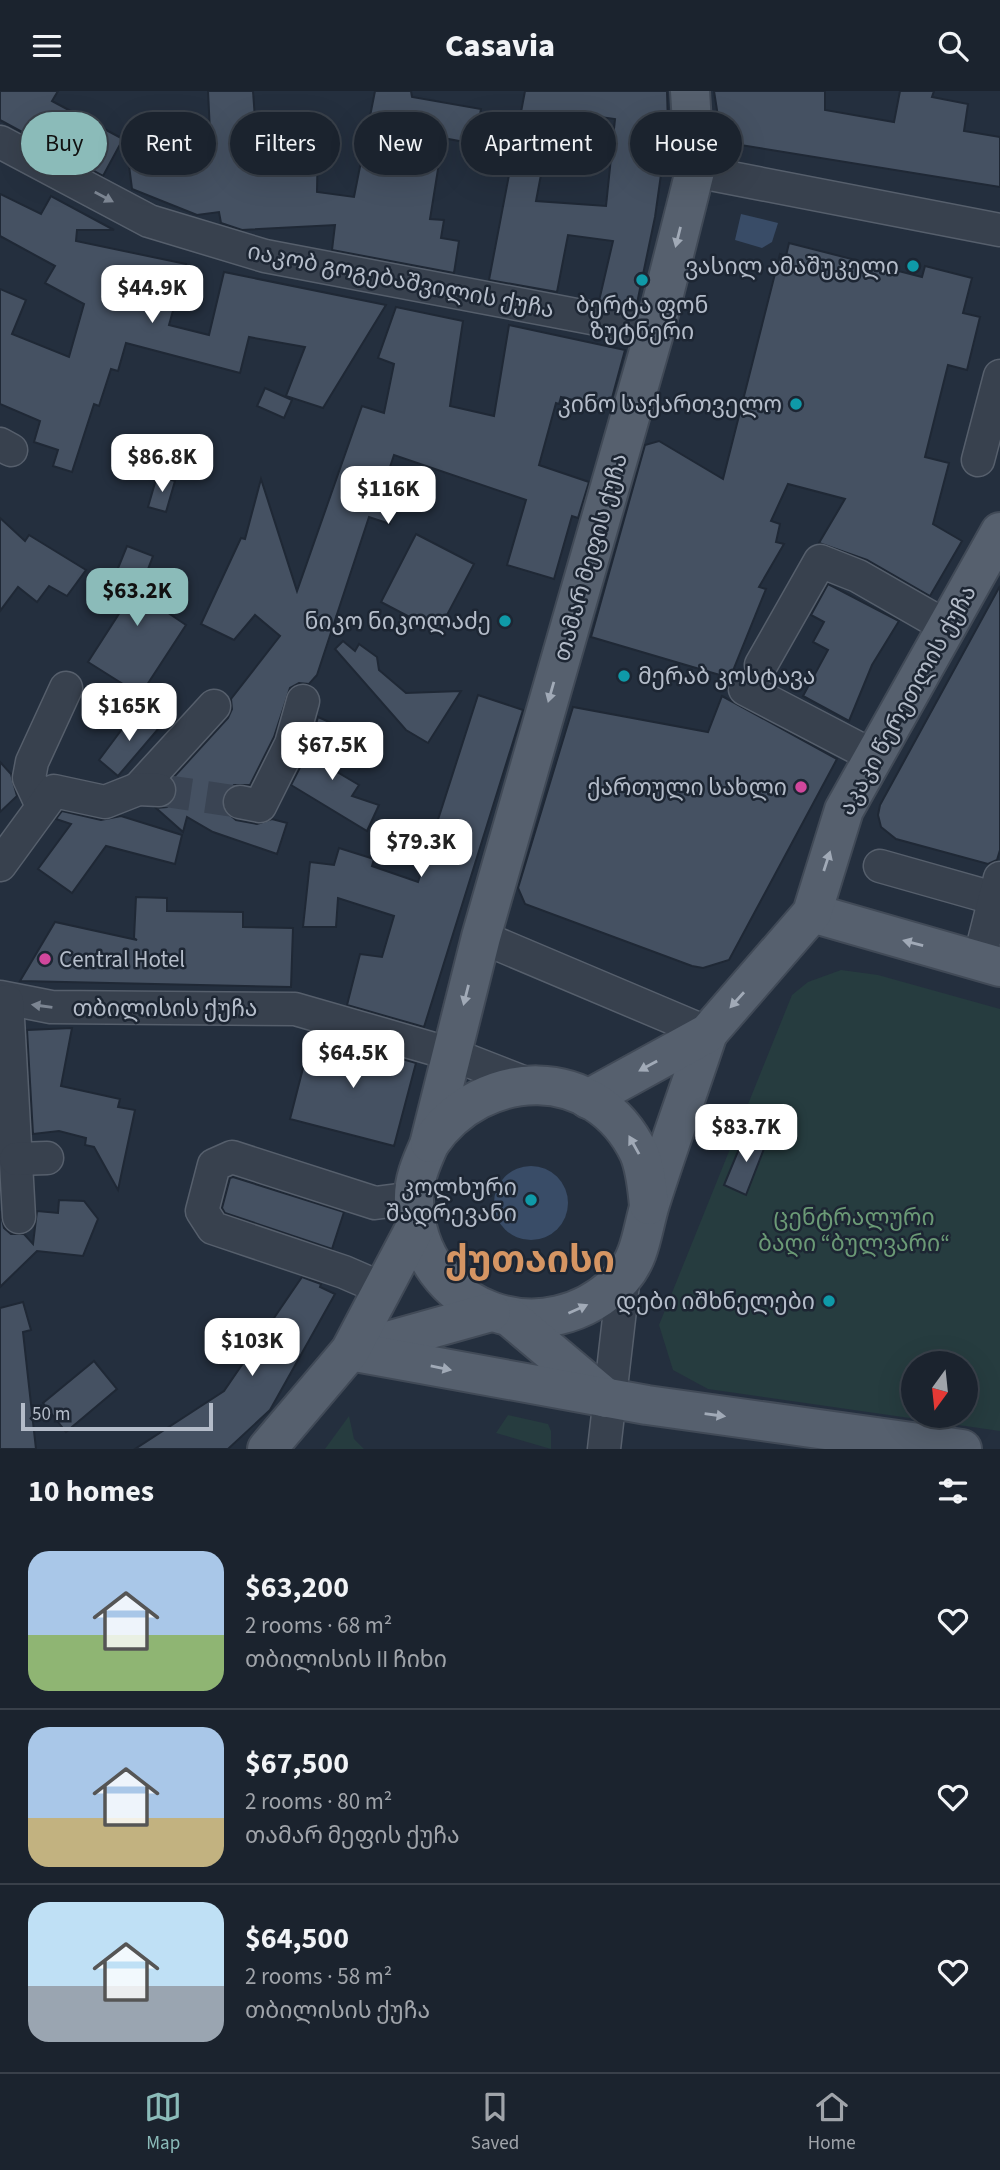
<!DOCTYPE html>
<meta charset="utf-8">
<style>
:root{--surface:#1b232e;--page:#242b36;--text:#f1f3f6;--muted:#a0a4aa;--line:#39404a;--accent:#8bbbb9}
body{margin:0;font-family:"Source Sans 3","Noto Sans Georgian",sans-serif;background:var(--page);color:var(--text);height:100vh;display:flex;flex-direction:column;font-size:26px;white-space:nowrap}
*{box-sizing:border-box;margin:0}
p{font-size:23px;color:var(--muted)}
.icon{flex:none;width:38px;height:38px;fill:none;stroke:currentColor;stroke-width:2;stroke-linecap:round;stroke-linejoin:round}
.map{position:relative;height:1358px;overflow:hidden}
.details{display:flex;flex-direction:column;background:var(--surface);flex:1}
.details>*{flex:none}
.guide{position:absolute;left:21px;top:21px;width:959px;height:63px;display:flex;gap:14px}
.needle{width:46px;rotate:195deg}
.tools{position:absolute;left:901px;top:1260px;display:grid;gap:14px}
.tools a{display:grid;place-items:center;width:77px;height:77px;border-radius:50%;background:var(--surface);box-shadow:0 7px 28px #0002,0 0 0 2px var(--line);font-size:35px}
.scale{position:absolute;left:21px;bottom:18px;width:192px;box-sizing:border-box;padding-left:7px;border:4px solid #b4bcc9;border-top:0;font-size:19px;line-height:24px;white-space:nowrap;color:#b4bcc9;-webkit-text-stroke:5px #1d2633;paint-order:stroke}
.price{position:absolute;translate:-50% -60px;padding:0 16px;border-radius:14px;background:#fff;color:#222;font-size:23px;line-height:46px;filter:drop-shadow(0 2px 4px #0008)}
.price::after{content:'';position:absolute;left:50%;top:42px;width:21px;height:16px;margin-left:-10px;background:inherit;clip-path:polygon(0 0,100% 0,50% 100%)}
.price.selected{background:var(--accent);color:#111}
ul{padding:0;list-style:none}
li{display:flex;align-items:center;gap:21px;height:175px;padding:0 28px}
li+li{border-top:2px solid var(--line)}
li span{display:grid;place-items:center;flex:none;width:196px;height:140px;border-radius:21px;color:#555}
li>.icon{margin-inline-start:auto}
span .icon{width:84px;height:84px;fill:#fffc;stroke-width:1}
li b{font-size:30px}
h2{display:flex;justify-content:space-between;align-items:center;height:84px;padding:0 28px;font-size:30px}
.tag{padding:0 24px;border-radius:32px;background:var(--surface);box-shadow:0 7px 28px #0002,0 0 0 2px var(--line);font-size:24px;line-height:63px}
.tag.selected{background:var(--accent);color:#111}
header{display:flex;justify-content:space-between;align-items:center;height:91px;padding:0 28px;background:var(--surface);font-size:32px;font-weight:800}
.dock{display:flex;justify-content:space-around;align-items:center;height:98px;border-top:2px solid var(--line);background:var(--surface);font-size:19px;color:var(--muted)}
.dock a{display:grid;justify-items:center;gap:4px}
.dock .selected{color:var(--accent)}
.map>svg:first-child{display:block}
</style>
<header><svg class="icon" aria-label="menu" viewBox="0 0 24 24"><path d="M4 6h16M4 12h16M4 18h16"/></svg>Casavia<svg class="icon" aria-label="search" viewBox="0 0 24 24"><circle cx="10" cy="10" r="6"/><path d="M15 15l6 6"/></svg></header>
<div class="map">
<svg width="1000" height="1358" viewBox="0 0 1000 1358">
<rect width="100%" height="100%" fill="#242f3e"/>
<g fill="#263c3f" fill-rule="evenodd">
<path d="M841 879 878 884 1000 918V1340L708 1298 673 1279 659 1234 792 904 808 891ZM914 1272H966V1325H914Z"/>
<polygon points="508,1324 548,1333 551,1340 551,1358 496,1342"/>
<polygon points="349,1325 354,1348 364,1358 325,1358"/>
</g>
<g fill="#394c67">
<polygon points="741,123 778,132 772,151 762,157 735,149"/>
<circle cx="531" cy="1112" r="37"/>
</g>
<g fill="#455162" stroke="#1f2835" stroke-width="2" fill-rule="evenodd">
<polygon points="0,0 58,0 52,10 123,48 103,85 0,29"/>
<polygon points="208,0 253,0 257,56 318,50 317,101 354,106 375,0 411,0 412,6 481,18 475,53 443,47 430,128 444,129 441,147 459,150 454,182 332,159 335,134 242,139 221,132 219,121 197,124 132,98 125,43 166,31 172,52 210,41"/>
<path d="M525 0H667L668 34 655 126 636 217 599 210 613 150 568 144 557 201 489 189ZM579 23 615 28 606 115 536 110 550 36 575 37Z"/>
<polygon points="714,0 825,0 825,19 894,31 900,0 934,0 932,6 968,13 964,40 1000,46 1000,96 722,51"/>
<polygon points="0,103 41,123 51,105 114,139 77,139 76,150 186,173 169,234 209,244 224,181 386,214 323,317 286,305 305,256 249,246 240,282 126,252 118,280 111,278 99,315 94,313 72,381 53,375 58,359 34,351 40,330 0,313 0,198 26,209 12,243 69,266 84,213 45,192 55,175 0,145"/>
<polygon points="789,152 922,186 925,175 972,187 963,222 980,226 967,279 948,274 925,366 949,372 933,433 962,450 930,505 867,469 819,452 845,408 788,393 771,430 780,433 776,451 784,453 759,496 766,498 730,587 591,546 645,354 659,350 723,388 780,163 786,165"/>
<polygon points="396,216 463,230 450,315 494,325 509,234 625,259 609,318 561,306 559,313 556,312 539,374 589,391 578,427 572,425 554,488 507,474 526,409 394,364 381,403 398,408 390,433 369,426 317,584 309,593 299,592 290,597 274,646 250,694 234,694 222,707 223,718 236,729 257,733 272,728 287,732 277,763 213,741 187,726 183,741 156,717 167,716 174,709 177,699 173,687 228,627 232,618 231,608 280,545 255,524 234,549 201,533 241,447 245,448 261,388 297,500 362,315 384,322 394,273 378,267"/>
<polygon points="265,297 292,309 284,327 257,315"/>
<polygon points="157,385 175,390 166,421 148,416"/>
<polygon points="0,427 25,450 29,444 86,479 67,505 49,495 37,511 18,496 0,520"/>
<polygon points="416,443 474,473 438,541 381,511"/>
<polygon points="127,455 153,465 145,486 161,495 152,511 186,534 143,600 138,596 134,600 88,571 124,515 120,512 130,493 114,487"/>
<polygon points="828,493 899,530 872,574 849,630 803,605 828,559 813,551 824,531 811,524"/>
<polygon points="1000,495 1000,759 997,769 988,773 896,748 881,736 878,724 880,714"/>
<polygon points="343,550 355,560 359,553 377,566 379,579 406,602 461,600 428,652 406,639 335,558"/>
<polygon points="478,604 523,619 424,936 347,914 360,863 382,866 394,825 338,807 336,836 303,836 310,771 334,774 339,757 374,768 372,775 418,791"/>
<polygon points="722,605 837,668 729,869 703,877 692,875 525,813 518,797 573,616 708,641"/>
<polygon points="137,618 159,637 118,685 99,669"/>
<polygon points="318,626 336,634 317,669 359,694 352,705 379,714 367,740 291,694 308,661"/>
<polygon points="0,671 11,683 17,705 0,721"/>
<polygon points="62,720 101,729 121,725 182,744 175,773 106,755 72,802 38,778 71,733 56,728"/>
<polygon points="136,806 167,807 167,820 243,821 243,836 293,837 291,896 20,890 55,831 137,849 134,847"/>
<polygon points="72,937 61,995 120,1008 118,1016 135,1019 118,1099 94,1056 85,1054 86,1047 59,1040 33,1043 27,939"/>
<polygon points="312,942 416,972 394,1055 290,1028"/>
<polygon points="746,1041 767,1050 746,1104 724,1094"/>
<polygon points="233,1086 344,1121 332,1158 225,1122 222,1117 230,1087"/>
<polygon points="59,1109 84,1110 98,1128 83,1165 37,1160 0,1196 0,1120 4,1137 11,1143 24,1143 33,1153 37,1120 58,1122"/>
<polygon points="302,1186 321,1193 320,1196 335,1203 270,1319 228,1358 135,1358 224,1300"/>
<polygon points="23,1211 31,1239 23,1241 36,1358 0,1358 0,1217"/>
<polygon points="94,1270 117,1298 66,1341 43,1312"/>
</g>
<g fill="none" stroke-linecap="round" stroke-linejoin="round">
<polyline stroke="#3a4453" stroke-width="32" stroke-dasharray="32 16" stroke-linecap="butt" points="159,699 240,711"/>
<g stroke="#565f6c" stroke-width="35">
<g id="minor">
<polyline points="0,51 149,130 265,165 655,239"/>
<polyline points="695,80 1000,139"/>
<polyline points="0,353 11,359"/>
<polyline points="978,369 1000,285"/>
<polyline points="761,574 820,470 858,485 947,536"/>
<polyline points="745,598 873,665"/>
<polyline points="138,698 214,615"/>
<polyline points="240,711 260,715 291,653 303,610"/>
<polyline points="42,715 29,687 32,671 66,597"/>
<polyline points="0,774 54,700 105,711 138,698 159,699"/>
<polyline points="880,775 1000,809"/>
<polyline points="481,846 708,942"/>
<polyline points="979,870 1000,787"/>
<polyline points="0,906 51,916 295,918 451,963 528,993"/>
<polyline points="7,910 19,1126"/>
<polyline points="16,1068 47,1067"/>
<polyline points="381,1197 344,1181 213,1137 202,1120 214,1074 232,1066 375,1112 414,1107"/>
<polyline points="604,1358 624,1184"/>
</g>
</g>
<g stroke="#414a57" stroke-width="42">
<g id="major">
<path d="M690 0 695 80 655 239 481 846 429 1054C421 1072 413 1090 414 1110 417 1221 547 1267 622 1187 641 1166 642 1139 650 1113 668 1056 689 999 708 942"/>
<polyline points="812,822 1000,876"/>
<polyline points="588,1008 708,942 812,822 844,719 1000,441"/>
<path d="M430 1052C483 975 596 972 639 1062 646 1079 647 1096 649 1114"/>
<polyline points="511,1227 606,1307"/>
<polyline points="359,1258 491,1221"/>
<polyline points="350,1260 647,1314 962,1358"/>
<polyline points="267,1358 350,1260 416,1135"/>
</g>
</g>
<use href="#minor" stroke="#38414e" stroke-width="32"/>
<use href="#major" stroke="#56606e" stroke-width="38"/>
</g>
<defs><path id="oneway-solid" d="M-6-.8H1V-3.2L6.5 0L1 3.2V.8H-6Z" transform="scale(1.75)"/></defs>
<g fill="#7c8592">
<use href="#oneway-solid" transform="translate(104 106) rotate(28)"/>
<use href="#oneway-solid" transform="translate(42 915) rotate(-172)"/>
</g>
<g fill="#a1aab7">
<use href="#oneway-solid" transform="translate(678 146) rotate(104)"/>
<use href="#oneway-solid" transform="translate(551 601) rotate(106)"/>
<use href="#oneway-solid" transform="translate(827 770) rotate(-72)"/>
<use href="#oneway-solid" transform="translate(913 852) rotate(-165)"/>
<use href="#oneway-solid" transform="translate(466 904) rotate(104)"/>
<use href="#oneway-solid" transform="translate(737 909) rotate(132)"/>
<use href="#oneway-solid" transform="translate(648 975) rotate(151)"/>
<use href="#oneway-solid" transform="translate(634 1054) rotate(-119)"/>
<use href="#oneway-solid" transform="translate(578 1218) rotate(-24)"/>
<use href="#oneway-solid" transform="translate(441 1277) rotate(11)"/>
<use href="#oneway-solid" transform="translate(715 1324) rotate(8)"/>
</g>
<g fill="#0f9aa8" stroke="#1d2633" stroke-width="2.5">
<circle cx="913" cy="175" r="7"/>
<circle cx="642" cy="189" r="7"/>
<circle cx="796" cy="313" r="7"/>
<circle cx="505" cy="530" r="7"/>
<circle cx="624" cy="585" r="7"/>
<circle cx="531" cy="1109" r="7"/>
<circle cx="829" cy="1210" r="7"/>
</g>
<g fill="#d1479c" stroke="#1d2633" stroke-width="2.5">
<circle cx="801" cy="696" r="7"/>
<circle cx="45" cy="868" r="7"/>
</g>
<g text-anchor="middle" stroke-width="5" stroke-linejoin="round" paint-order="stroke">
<g font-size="23" fill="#b4bcc9" stroke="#1d2633" text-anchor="end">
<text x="899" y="183">ვასილ ამაშუკელი</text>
<text x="642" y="222" text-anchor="middle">ბერტა ფონ<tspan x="642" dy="26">ზუტნერი</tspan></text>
<text x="782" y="321">კინო საქართველო</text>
<text x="491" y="538">ნიკო ნიკოლაძე</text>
<text x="638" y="593" text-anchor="start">მერაბ კოსტავა</text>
<text x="787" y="704">ქართული სახლი</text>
<text x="59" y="876" text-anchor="start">Central Hotel</text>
<text x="517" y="1104">კოლხური<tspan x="517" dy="26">შადრევანი</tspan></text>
<text x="815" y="1218">დები იშხნელები</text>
</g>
<g font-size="23" fill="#b4bcc9" stroke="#1d2633">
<text transform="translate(401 189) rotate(11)" y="8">იაკობ გოგებაშვილის ქუჩა</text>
<text transform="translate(590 466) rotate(-74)" y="8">თამარ მეფის ქუჩა</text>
<text transform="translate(907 609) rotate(-61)" y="8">აკაკი წერეთლის ქუჩა</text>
<text x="165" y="925">თბილისის ქუჩა</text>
</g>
<g font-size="23" fill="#6b9a76" stroke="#1d2633">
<text x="854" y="1134">ცენტრალური<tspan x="854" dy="26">ბაღი “ბულვარი“</tspan></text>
</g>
<g font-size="37" font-weight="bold" fill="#d59563" stroke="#1d2633">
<text x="530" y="1181">ქუთაისი</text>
</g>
</g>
</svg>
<div class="tools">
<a><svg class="needle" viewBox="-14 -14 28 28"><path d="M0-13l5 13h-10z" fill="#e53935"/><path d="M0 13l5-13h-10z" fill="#a0a4aa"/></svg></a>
</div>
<div class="scale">50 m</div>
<b class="price" style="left:152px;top:234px">$44.9K</b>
<b class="price" style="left:162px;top:403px">$86.8K</b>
<b class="price" style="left:388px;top:435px">$116K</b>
<b class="price selected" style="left:137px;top:537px">$63.2K</b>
<b class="price" style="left:129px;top:652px">$165K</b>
<b class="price" style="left:332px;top:691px">$67.5K</b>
<b class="price" style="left:421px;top:788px">$79.3K</b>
<b class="price" style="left:353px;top:999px">$64.5K</b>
<b class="price" style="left:746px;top:1073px">$83.7K</b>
<b class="price" style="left:252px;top:1287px">$103K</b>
<div class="guide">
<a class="tag selected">Buy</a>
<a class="tag">Rent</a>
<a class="tag">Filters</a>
<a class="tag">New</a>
<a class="tag">Apartment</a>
<a class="tag">House</a>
</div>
</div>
<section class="details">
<h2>10 homes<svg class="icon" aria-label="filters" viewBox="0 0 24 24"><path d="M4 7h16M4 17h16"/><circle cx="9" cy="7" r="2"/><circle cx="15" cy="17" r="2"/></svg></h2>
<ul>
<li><span style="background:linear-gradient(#a9c7e8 60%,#8fb573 0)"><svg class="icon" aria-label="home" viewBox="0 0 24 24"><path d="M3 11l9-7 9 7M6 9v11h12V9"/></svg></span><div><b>$63,200</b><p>2 rooms · 68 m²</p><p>თბილისის II ჩიხი</p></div><svg class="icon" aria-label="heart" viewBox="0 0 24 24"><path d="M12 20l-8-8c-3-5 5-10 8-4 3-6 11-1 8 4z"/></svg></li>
<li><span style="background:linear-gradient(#a9c7e8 65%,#c2b280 0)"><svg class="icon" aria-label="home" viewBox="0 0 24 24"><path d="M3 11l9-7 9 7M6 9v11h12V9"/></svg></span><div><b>$67,500</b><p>2 rooms · 80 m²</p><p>თამარ მეფის ქუჩა</p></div><svg class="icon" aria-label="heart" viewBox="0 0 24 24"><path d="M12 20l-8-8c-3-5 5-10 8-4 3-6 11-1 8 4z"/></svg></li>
<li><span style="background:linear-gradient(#bfe0f5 60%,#9aa5b1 0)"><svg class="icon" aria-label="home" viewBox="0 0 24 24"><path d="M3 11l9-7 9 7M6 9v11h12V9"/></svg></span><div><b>$64,500</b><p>2 rooms · 58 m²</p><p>თბილისის ქუჩა</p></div><svg class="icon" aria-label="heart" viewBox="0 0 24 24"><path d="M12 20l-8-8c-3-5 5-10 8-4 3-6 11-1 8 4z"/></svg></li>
</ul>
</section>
<nav class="dock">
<a class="selected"><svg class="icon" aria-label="map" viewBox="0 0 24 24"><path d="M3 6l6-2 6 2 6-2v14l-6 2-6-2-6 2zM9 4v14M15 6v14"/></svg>Map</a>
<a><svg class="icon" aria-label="saved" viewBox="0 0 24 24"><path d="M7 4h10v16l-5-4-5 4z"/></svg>Saved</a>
<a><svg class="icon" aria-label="home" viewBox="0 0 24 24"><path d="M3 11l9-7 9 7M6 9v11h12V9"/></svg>Home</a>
</nav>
